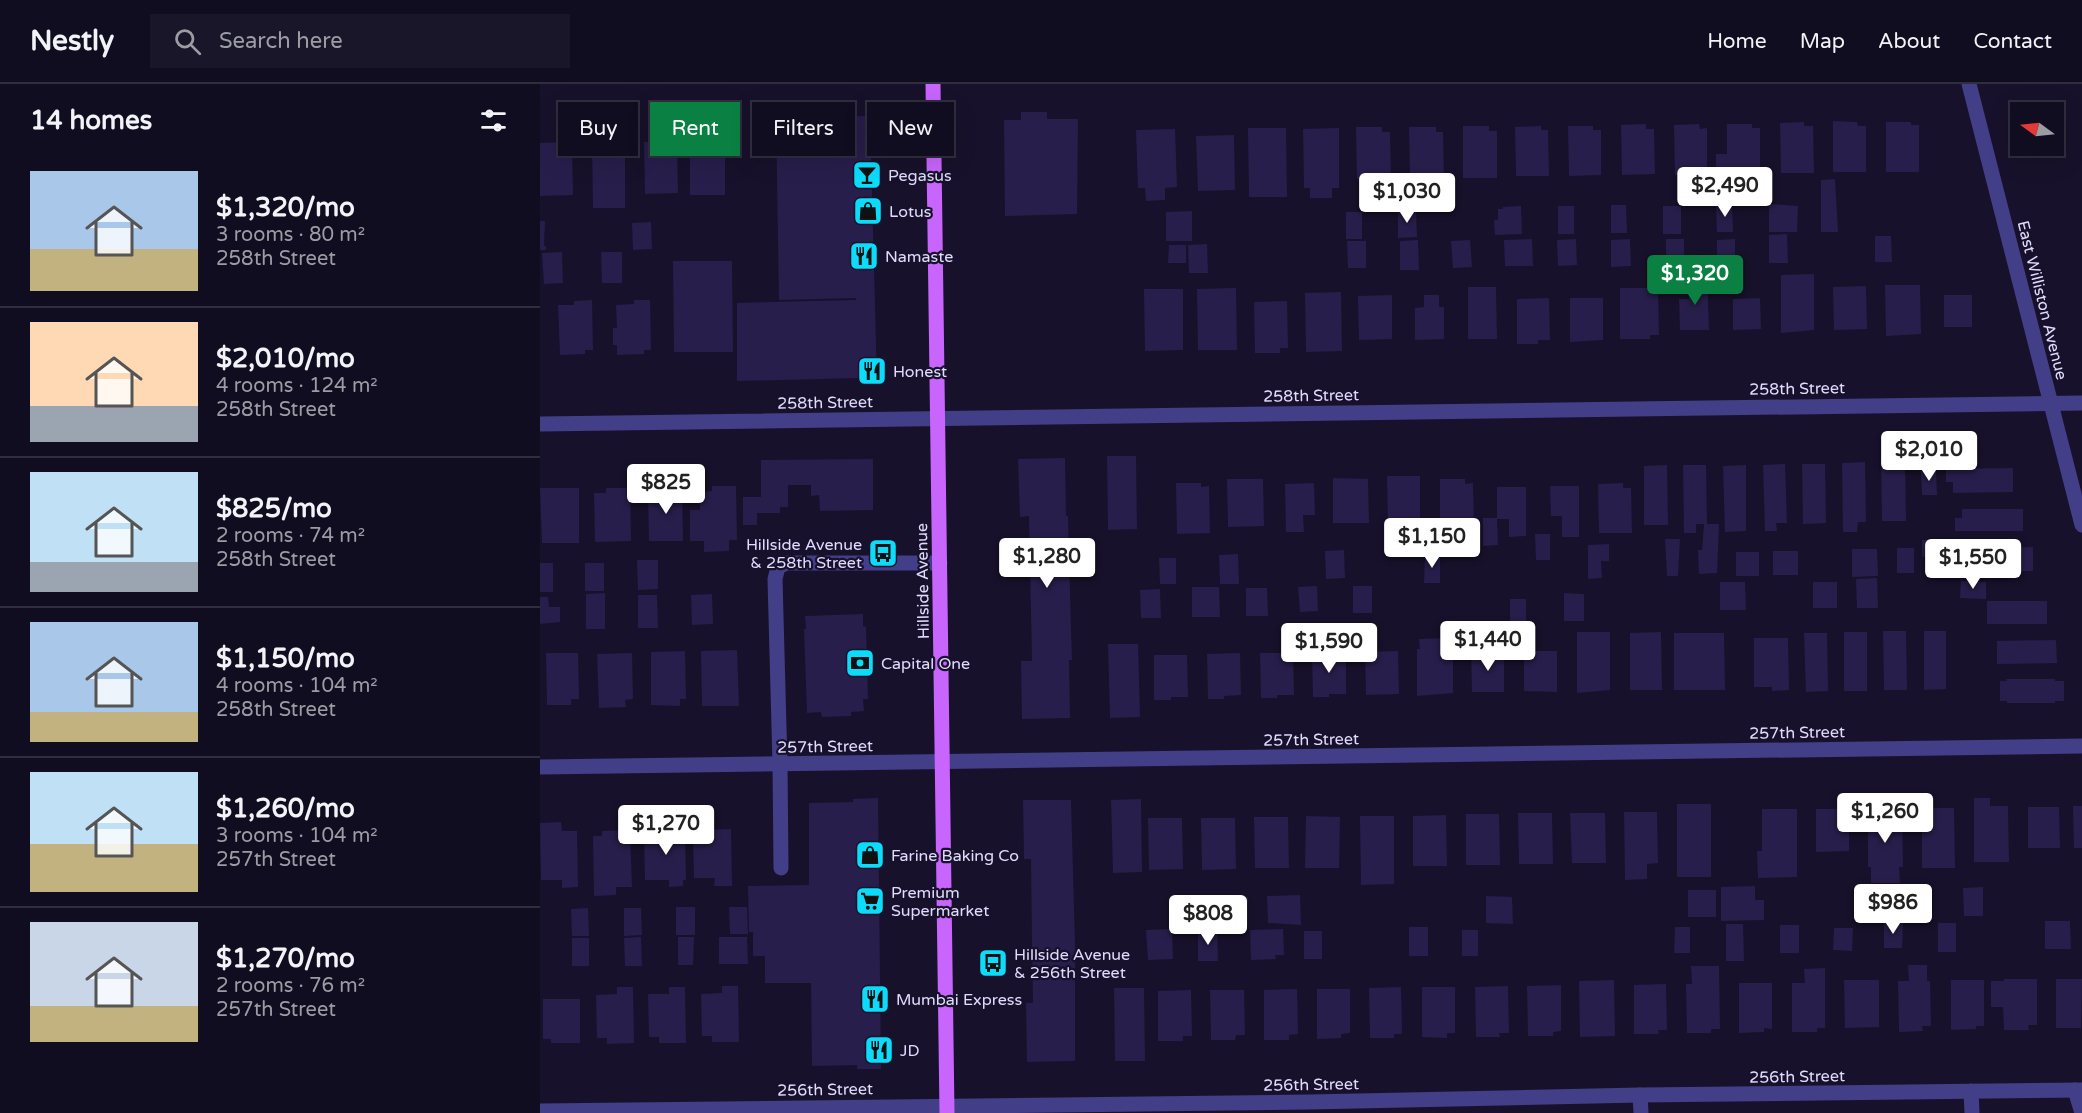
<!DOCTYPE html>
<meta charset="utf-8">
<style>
:root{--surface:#110d20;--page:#1a1629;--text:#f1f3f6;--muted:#9c9ca5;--line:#302d3e;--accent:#0b8043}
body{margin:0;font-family:"Varela Round",sans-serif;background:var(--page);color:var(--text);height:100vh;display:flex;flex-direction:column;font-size:22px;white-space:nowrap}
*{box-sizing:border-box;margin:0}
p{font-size:20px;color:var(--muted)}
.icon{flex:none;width:33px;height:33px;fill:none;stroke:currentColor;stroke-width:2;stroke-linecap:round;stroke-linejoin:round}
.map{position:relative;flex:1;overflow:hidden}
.sheet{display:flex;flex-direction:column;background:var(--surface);width:540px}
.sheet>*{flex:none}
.guide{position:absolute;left:18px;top:18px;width:570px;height:54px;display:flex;gap:12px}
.needle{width:39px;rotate:285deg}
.controls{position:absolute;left:1470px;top:18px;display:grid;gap:12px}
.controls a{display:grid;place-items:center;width:54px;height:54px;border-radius:0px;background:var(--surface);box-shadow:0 6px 24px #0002,0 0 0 2px var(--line);font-size:30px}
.price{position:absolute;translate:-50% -51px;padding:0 14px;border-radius:6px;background:#fff;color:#222;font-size:20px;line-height:39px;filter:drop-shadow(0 2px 3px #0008)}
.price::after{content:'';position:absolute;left:50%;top:36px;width:18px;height:14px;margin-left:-9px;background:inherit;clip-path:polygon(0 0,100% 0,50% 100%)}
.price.active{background:var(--accent);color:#fff}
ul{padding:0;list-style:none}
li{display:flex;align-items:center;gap:18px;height:150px;padding:0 30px}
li+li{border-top:2px solid var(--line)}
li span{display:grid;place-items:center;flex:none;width:168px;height:120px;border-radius:0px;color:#555}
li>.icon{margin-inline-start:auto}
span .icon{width:72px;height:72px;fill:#fffc;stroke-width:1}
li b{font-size:26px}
h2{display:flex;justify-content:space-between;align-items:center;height:72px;padding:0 30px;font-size:26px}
.pill{padding:0 21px;border-radius:0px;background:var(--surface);box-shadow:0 6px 24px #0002,0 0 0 2px var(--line);font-size:21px;line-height:54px}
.pill.active{background:var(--accent);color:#fff}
header{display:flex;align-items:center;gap:36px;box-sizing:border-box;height:84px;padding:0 30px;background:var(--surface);border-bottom:2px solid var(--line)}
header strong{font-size:28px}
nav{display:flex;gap:33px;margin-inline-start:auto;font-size:21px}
.search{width:420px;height:54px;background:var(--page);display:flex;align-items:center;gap:15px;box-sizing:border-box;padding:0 21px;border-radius:0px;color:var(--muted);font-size:22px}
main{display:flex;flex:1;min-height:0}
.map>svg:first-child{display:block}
</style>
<header>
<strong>Nestly</strong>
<div class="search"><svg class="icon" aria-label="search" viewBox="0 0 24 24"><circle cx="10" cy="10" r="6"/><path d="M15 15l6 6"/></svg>Search here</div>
<nav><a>Home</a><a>Map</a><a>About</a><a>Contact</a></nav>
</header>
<main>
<section class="sheet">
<h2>14 homes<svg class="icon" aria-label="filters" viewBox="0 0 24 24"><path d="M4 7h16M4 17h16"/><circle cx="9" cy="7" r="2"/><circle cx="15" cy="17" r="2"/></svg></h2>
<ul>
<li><span style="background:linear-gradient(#a9c7e8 65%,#c2b280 0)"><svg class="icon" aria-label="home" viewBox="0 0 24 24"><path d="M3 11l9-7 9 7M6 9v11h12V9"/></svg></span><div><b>$1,320/mo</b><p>3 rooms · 80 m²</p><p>258th Street</p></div></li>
<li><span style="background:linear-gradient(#ffd9b3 70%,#9aa5b1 0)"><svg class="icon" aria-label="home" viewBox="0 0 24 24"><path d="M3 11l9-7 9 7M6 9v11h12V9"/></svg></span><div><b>$2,010/mo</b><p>4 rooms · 124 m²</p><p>258th Street</p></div></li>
<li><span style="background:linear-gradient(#bfe0f5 75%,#9aa5b1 0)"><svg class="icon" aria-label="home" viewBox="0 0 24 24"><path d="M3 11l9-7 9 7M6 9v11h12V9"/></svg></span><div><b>$825/mo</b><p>2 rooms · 74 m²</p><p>258th Street</p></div></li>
<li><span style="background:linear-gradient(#a9c7e8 75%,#c2b280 0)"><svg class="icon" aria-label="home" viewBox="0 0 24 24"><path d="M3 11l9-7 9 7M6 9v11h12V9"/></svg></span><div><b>$1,150/mo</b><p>4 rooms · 104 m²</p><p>258th Street</p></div></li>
<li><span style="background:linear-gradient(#bfe0f5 60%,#c2b280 0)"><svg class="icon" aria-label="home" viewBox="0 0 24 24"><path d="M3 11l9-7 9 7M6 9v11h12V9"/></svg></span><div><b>$1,260/mo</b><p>3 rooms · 104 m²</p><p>257th Street</p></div></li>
<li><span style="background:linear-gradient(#c9d6e8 70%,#c2b280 0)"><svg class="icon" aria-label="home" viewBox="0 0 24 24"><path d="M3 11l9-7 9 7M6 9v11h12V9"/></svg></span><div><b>$1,270/mo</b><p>2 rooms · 76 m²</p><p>257th Street</p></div></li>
</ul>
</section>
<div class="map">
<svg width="1542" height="1029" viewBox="0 0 1542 1029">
<rect width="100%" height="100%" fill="#17112b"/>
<g fill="#281e4b">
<polygon points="481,28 507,28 507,35 538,35 537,130 465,132 464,36 481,36"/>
<polygon points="330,32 337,298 318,298 318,294 197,297 197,219 316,216 316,214 239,216 236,33"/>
<polygon points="1293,37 1317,38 1318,42 1326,42 1326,88 1293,88"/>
<polygon points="1264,38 1264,42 1273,42 1274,89 1241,89 1240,39"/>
<polygon points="1346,38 1371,38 1371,41 1379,41 1379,88 1346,88"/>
<polygon points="1106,40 1106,45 1114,45 1115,90 1082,91 1081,41"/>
<polygon points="1159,40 1160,45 1167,44 1167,90 1135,91 1134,41"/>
<polygon points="1187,40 1212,40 1212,44 1220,44 1220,89 1176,89 1176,70 1187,70"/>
<polygon points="923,42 949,42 949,47 957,47 957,94 923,94"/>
<polygon points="1001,42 1001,46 1008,46 1009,92 976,92 975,43"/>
<polygon points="1028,42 1053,42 1053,46 1061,46 1061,91 1029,92"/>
<polygon points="816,43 842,43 842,48 850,48 851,95 817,95"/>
<polygon points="869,43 896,43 896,48 903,48 904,94 870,95"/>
<polygon points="708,44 746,44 747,113 709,113"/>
<polygon points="799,44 799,104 792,104 792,114 770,114 770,104 764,104 763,45"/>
<polygon points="635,45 637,103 625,104 625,116 606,117 605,104 598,104 596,46"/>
<polygon points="694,51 695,106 658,107 656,52"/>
<polygon points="131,57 131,61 137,61 138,109 105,110 104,58"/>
<polygon points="157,57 185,57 185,111 150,111 150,61 157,61"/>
<polygon points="25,58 25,63 32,63 33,111 0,112 0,59"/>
<polygon points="52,58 78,58 78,61 85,62 85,124 53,124"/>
<polygon points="1295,95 1298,148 1281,148 1281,96"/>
<polygon points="1192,120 1193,148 1177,148 1176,121"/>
<polygon points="1229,120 1258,122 1257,148 1229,148"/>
<polygon points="1071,121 1086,121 1087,149 1071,149"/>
<polygon points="981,122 982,150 955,151 954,136 958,136 958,125 963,125 963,123"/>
<rect x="1018" y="122" width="16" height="28"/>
<rect x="1123" y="122" width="18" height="28"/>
<polygon points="876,126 877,153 858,154 858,127"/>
<polygon points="652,127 652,157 626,157 626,128"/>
<rect x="806" y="128" width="16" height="27"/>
<polygon points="0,137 5,137 4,162 6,162 6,166 0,166"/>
<polygon points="111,138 112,165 93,166 92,139"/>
<polygon points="1247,150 1248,179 1229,179 1229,151"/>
<polygon points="1335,152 1351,152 1352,178 1335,178"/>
<polygon points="992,155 993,182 965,182 964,156"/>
<polygon points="1036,155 1037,181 1018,182 1017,156"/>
<polygon points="1090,155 1091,182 1071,183 1071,156"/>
<rect x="1126" y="155" width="18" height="29"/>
<polygon points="1195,155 1195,183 1177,184 1177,156"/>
<polygon points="878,156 879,186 860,186 860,157"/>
<polygon points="930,156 932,183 913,184 911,157"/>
<polygon points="807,157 826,157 826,184 808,184"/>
<polygon points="667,160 668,189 649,189 648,161"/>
<polygon points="629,161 646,161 646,179 628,179"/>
<polygon points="22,168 23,199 4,200 2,169"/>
<polygon points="61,168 82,168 82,199 62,199"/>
<polygon points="133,177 192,177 193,268 134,268"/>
<polygon points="1274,190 1274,246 1241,249 1241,191"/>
<polygon points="1167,191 1169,246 1140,246 1139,215 1149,215 1149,192"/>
<polygon points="1345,201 1380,201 1381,250 1346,252"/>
<polygon points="1326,202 1327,245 1294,246 1293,203"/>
<polygon points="928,203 956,203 957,255 928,255"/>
<polygon points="696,204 697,266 658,266 657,205"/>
<polygon points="1080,204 1118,204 1119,251 1110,251 1110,255 1080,255"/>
<polygon points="604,205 643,205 643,266 605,267"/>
<polygon points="801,208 802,267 766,268 765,209"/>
<polygon points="852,211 852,255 819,256 818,212"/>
<polygon points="884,211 899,211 899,223 904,223 904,255 875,256 875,224 884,223"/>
<rect x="1404" y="211" width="28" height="32"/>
<polygon points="1009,214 1010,256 998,256 998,260 977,260 977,215"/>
<polygon points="1030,214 1063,214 1063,256 1030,258"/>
<polygon points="1220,214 1221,245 1193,246 1193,215"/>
<polygon points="52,216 53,266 45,266 45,270 20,271 18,221 34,221 34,217"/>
<polygon points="94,216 110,216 111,266 104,266 104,270 77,271 77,261 73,261 73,244 77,244 76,221 94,220"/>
<polygon points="747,217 748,264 740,264 740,269 715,269 714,218"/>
<polygon points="567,372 596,372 597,445 568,446"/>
<polygon points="525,374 526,432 528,432 531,546 532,576 529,576 530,634 482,635 481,577 492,577 489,432 480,433 478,375"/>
<polygon points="333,375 333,426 280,427 279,411 271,412 271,401 248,401 248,423 240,423 240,429 217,429 217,441 203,441 203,413 221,413 221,376"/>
<polygon points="1341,377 1365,377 1366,437 1342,437"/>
<polygon points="1325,378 1326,438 1318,438 1317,448 1303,448 1302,379"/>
<polygon points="1245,380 1247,439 1236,439 1237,447 1225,447 1223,381"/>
<polygon points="1262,380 1285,380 1286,439 1263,440"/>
<polygon points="1127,381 1128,441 1104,441 1104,382"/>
<polygon points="1143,381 1166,381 1167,440 1179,440 1177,489 1159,490 1158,466 1162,466 1164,440 1156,440 1156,449 1144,449"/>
<polygon points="1206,381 1206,447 1185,448 1183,382"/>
<polygon points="1473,384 1473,408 1413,409 1413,398 1406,398 1406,385"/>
<polygon points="1381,386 1396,386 1397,411 1382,411"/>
<polygon points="847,392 880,392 880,443 848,443"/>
<polygon points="793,394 828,395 829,439 793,439"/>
<polygon points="687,395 723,395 724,442 688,443"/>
<polygon points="900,395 925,395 925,400 933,399 934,445 900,446"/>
<polygon points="636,399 661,399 661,403 669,402 670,449 637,450"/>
<polygon points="774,399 775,431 763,431 764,448 746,448 745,400"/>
<polygon points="1083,399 1083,404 1091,404 1092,449 1059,449 1058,400"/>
<polygon points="172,402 196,402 197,456 189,456 189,467 164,468 164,457 150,457 150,426 160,426 160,408 172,407"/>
<polygon points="1010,402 1039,402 1039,453 1022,453 1022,432 1011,432"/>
<polygon points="120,403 142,403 143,457 109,457 108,408 120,408"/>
<polygon points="957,403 986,403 986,452 969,453 969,435 957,435 958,461 943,462 943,434 957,434"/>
<polygon points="0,404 39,404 39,459 2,459"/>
<polygon points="66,404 90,404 91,457 55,458 54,409 66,409"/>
<polygon points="1422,425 1483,425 1483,447 1415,447 1415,434 1422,434"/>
<polygon points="995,450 1010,450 1010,476 996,476"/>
<polygon points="1125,455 1140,455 1138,492 1127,492"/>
<polygon points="1408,455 1408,472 1382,473 1382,456"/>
<polygon points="1069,460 1069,477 1061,477 1062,494 1048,495 1048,461"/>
<polygon points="1493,463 1493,487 1423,488 1423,477 1433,477 1433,464"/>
<rect x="1357" y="464" width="17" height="25"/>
<polygon points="1312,465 1337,465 1338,492 1312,493"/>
<polygon points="804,466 805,494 786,495 785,467"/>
<rect x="1233" y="467" width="25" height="24"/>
<rect x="1196" y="468" width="23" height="24"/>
<polygon points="698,470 699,500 680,500 679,471"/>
<polygon points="885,471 900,471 900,499 884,499"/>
<polygon points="619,474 636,474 636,500 620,500"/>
<polygon points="97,476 118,476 118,505 98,506"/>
<rect x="0" y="479" width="13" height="29"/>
<rect x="45" y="479" width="19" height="28"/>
<polygon points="1337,494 1338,524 1317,524 1316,495"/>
<polygon points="1421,497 1446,498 1446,515 1420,514"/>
<polygon points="1180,498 1205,498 1206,526 1180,526"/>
<rect x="1273" y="498" width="24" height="26"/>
<polygon points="777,502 778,527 760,528 758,503"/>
<rect x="813" y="502" width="19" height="27"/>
<polygon points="652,503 679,503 680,533 652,533"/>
<polygon points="706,504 727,504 728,532 706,532"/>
<polygon points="620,505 621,534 601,534 600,506"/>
<polygon points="65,509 65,545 46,545 46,510"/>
<polygon points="1024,509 1044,510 1044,537 1024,537"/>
<polygon points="172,510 173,540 152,541 151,511"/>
<polygon points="98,511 117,511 118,544 98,544"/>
<polygon points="0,513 8,513 9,523 20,523 20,538 0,540"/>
<rect x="970" y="515" width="16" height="26"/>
<rect x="1447" y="517" width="60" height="23"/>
<polygon points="323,530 323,542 326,543 328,615 323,615 324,627 311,628 311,632 282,633 281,628 267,629 264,545 266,545 265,532"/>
<polygon points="1343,547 1366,547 1367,606 1344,606"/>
<polygon points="1384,547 1406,547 1406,605 1384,606"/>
<polygon points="1037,548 1070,548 1070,606 1037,609"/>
<polygon points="1121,548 1122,606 1090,606 1090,549"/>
<rect x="1304" y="548" width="23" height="59"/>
<polygon points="1134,549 1184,549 1185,606 1134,606"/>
<polygon points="1264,549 1287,549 1288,607 1266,608"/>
<polygon points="911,554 911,565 913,565 913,609 877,612 877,565 880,565 879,555"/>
<polygon points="1214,554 1248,554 1249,606 1232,607 1232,603 1214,603"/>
<polygon points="1516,556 1517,579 1457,580 1457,557"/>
<polygon points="568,560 598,560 600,633 570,634"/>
<polygon points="197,566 199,622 162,622 161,567"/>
<polygon points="145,567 146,615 140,615 140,622 111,621 111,568"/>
<polygon points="858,567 859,610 826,611 825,568"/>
<polygon points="984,567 1017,567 1017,608 984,607"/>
<polygon points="772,568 806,568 806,610 789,610 789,613 773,613"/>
<polygon points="931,568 964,568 964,608 932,608"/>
<polygon points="6,569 38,569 39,615 31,615 31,621 7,621"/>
<polygon points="92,569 93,615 85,616 86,623 59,624 57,570"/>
<polygon points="700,569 701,611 684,612 684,615 668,615 667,570"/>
<polygon points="720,569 753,569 754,611 737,611 737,614 721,614"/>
<polygon points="614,571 647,571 648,613 631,613 631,616 614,616"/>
<polygon points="1466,595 1515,595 1515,597 1524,597 1524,617 1515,617 1515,619 1467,619 1467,617 1460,617 1460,597 1467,597"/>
<polygon points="338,714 341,985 317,985 317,981 272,982 271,899 225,899 225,872 213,872 213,848 209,848 208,802 269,801 269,719 313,718 313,715"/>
<polygon points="1434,714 1450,714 1450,722 1468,722 1469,778 1434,778"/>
<polygon points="601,715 602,788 573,789 571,716"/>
<polygon points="483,716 531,716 535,861 535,977 487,978 486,919 493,919 492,862 491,775 484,775"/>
<rect x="1137" y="720" width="34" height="73"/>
<polygon points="1533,722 1542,722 1542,764 1534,764"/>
<polygon points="1362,723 1363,783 1359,783 1360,799 1331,799 1331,783 1328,783 1328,724"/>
<polygon points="1488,723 1519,723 1520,764 1488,764"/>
<polygon points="1382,724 1414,724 1415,784 1382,784"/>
<polygon points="1222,725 1257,725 1257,793 1218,794 1217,767 1222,767"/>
<polygon points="1276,725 1309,725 1309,767 1276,768"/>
<polygon points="1084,728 1117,728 1118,779 1107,780 1107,795 1085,796"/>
<polygon points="978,729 1012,729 1013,780 979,780"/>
<polygon points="1030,729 1065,729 1066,779 1032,779"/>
<polygon points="926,730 959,730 960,781 926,781"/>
<polygon points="906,731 907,782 873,782 873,732"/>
<polygon points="766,732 800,733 799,784 765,784"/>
<polygon points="820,732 854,732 854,800 821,801"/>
<polygon points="714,733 748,733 749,784 715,784"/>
<polygon points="608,734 642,734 643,785 609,786"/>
<polygon points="661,734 695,734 696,785 662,786"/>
<polygon points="21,738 22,747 37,747 38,803 22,804 22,796 1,796 0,739"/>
<polygon points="145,744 146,796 143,796 143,802 129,803 129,796 105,796 104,750 113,750 113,745"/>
<polygon points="191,745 192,802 174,802 175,794 154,794 153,752 163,752 163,746"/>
<polygon points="90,746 92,803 76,803 76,811 54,812 53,752 62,752 62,747"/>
<polygon points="1215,802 1215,816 1224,816 1224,836 1181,837 1181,803"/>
<polygon points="1443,803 1443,832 1424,832 1423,804"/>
<rect x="1148" y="806" width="28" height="27"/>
<polygon points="760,811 761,841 728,839 727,812"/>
<polygon points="946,812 972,813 973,840 946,839"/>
<polygon points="689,813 708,813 708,842 689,841"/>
<rect x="136" y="823" width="19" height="28"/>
<polygon points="189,823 207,823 208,850 190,850"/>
<polygon points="48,824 49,852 32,852 31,825"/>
<polygon points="84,824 101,824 102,851 84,852"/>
<polygon points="1505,837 1530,837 1531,865 1505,865"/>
<polygon points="1344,839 1363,839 1362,864 1344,864"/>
<rect x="1398" y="839" width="18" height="29"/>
<polygon points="1186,840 1203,840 1204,877 1186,877"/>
<rect x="1240" y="841" width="19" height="28"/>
<rect x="869" y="843" width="19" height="29"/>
<polygon points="1135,843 1150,843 1150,869 1134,869"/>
<polygon points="1294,844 1313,844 1312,867 1293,866"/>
<polygon points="632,845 633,875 608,876 606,846"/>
<polygon points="743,845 744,871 735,871 736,875 711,876 710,846"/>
<rect x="922" y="846" width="16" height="26"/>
<polygon points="658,847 677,847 678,877 658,877"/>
<rect x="764" y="847" width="18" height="28"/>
<polygon points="101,853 102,882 85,882 84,854"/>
<polygon points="138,853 154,853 153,881 138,881"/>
<polygon points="179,853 207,853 208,880 179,880"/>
<rect x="32" y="854" width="17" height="28"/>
<polygon points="1368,881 1387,881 1387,897 1390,897 1391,942 1382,942 1383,947 1359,948 1358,897 1369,897"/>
<polygon points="1151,882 1179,882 1180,945 1171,945 1171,949 1147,949 1146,900 1152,900"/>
<polygon points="1285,884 1285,944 1277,944 1277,948 1252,948 1252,899 1265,899 1264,885"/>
<polygon points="1464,895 1497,895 1497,941 1488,941 1489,946 1464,946 1463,923 1451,923 1451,897 1464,897"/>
<polygon points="1516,895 1542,895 1541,944 1516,944"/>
<polygon points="1074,896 1075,952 1040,953 1039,897"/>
<polygon points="1304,896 1339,896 1339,943 1305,944"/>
<polygon points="1411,896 1444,896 1444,942 1436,942 1436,945 1411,946"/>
<polygon points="1199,899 1232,899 1232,945 1224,944 1224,948 1199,949"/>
<polygon points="1126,900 1127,946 1118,946 1119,950 1094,950 1094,901"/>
<polygon points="1021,901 1021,947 1013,948 1013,952 988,952 987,902"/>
<polygon points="182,902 198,902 199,958 172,958 172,952 162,952 161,910 182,909"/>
<polygon points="968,902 969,949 959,949 960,953 936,953 935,903"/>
<polygon points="77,903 93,903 94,959 67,960 67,954 57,954 56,911 77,910"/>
<polygon points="129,903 145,903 146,959 119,959 119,953 109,953 108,910 129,910"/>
<polygon points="861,903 862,950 854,950 854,954 830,954 829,904"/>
<polygon points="882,903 915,903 915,949 907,949 907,954 882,953"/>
<polygon points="574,904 604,904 605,977 575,977"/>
<polygon points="757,905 758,950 749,951 749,956 724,956 724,906"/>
<polygon points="777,905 810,905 810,949 801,950 801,954 777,955"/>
<polygon points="651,906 652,952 643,952 643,957 618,957 618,907"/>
<polygon points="670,906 704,906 705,951 696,951 695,956 671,956"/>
<polygon points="3,915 40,915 40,959 11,959 11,955 3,955"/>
</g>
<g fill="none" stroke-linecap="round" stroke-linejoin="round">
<g stroke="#433e88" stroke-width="15">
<polyline points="241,784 240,680 235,495 238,483 247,479 400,479"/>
<polyline points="1535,1006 1542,1029"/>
</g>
<g stroke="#433e88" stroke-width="15">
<polyline points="1429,0 1542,441"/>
<polyline points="0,340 1542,319"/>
<polyline points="0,683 1542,662"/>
<polyline points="1431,1007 1432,1029"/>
<polyline points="1100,1011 1101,1029"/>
<polyline points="0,1027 769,1018 1100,1011 1542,1006"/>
</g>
<polyline stroke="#c865fc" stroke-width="15" points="393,0 407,1029"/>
</g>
<defs>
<g id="bar-square" transform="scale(1.5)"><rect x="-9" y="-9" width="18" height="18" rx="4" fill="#0cdbfa" stroke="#17112b"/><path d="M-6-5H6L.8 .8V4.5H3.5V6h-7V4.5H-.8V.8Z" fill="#111"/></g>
<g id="shop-square" transform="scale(1.5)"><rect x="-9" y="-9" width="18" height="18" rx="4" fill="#0cdbfa" stroke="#17112b"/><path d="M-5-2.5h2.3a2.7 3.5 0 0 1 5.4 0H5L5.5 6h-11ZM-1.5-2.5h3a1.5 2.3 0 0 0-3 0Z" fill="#111"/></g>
<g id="restaurant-square" transform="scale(1.5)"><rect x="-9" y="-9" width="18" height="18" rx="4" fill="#0cdbfa" stroke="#17112b"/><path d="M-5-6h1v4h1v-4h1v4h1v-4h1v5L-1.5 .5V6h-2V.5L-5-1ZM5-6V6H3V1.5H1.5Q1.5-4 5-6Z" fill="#111"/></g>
<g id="bus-square" transform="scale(1.5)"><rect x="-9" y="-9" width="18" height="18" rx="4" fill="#0cdbfa" stroke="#17112b"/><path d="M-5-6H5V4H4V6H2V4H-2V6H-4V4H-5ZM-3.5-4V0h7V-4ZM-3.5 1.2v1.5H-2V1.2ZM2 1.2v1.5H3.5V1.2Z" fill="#111"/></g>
<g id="bank-square" transform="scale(1.5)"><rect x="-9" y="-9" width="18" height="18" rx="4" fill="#0cdbfa" stroke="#17112b"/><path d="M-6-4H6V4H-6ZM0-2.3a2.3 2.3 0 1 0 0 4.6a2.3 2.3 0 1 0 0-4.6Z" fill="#111"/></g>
<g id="supermarket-square" transform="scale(1.5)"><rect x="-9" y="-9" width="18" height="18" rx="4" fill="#0cdbfa" stroke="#17112b"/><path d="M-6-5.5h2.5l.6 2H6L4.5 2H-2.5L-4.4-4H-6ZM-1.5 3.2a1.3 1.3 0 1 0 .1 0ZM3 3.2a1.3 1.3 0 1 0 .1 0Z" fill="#111"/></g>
</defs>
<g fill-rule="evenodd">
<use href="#bar-square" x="327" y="91"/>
<use href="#shop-square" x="328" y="127"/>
<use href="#restaurant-square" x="324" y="172"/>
<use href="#restaurant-square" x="332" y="287"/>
<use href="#bus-square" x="343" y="469"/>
<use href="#bank-square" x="320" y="579"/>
<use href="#shop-square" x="330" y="771"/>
<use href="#supermarket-square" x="330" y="817"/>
<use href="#bus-square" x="453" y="879"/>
<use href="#restaurant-square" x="335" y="915"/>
<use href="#restaurant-square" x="339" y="966"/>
</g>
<g text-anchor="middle" stroke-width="4.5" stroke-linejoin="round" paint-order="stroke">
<g font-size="16" fill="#e1dcfe" stroke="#17112b" text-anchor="start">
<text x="348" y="97">Pegasus</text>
<text x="349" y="133">Lotus</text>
<text x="345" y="178">Namaste</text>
<text x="353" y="293">Honest</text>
<text x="322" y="466" text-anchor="end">Hillside Avenue<tspan x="322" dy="18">&amp; 258th Street</tspan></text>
<text x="341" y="585">Capital One</text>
<text x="351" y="777">Farine Baking Co</text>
<text x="351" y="814">Premium<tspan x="351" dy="18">Supermarket</tspan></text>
<text x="474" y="876">Hillside Avenue<tspan x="474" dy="18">&amp; 256th Street</tspan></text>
<text x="356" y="921">Mumbai Express</text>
<text x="360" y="972">JD</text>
</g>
<g font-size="16" fill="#e1dcfe" stroke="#17112b">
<text transform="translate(1503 216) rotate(76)" y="6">East Williston Avenue</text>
<text transform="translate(1257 304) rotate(-1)" y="6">258th Street</text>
<text transform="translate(771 311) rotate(-1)" y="6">258th Street</text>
<text transform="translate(285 318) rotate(-1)" y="6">258th Street</text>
<text transform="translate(382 497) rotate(-91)" y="6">Hillside Avenue</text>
<text transform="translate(1257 648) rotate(-1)" y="6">257th Street</text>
<text transform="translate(771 655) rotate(-1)" y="6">257th Street</text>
<text transform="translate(285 662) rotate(-1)" y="6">257th Street</text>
<text transform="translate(1257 992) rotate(-1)" y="6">256th Street</text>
<text transform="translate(771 1000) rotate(-1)" y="6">256th Street</text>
<text transform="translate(285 1005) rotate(-1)" y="6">256th Street</text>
</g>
</g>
</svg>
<div class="controls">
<a><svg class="needle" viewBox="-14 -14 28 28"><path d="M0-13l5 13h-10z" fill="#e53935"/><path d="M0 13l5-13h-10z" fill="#9c9ca5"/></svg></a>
</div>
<b class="price" style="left:1185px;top:134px">$2,490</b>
<b class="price" style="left:867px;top:140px">$1,030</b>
<b class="price active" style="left:1155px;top:222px">$1,320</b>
<b class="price" style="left:1389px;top:398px">$2,010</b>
<b class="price" style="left:126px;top:431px">$825</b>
<b class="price" style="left:892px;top:485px">$1,150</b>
<b class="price" style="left:507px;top:505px">$1,280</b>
<b class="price" style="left:1433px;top:506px">$1,550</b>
<b class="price" style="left:948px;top:588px">$1,440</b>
<b class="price" style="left:789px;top:590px">$1,590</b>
<b class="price" style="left:1345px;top:760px">$1,260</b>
<b class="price" style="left:126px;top:772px">$1,270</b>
<b class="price" style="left:1353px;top:851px">$986</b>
<b class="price" style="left:668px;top:862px">$808</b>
<div class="guide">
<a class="pill">Buy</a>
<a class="pill active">Rent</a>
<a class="pill">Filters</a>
<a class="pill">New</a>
</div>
</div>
</main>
